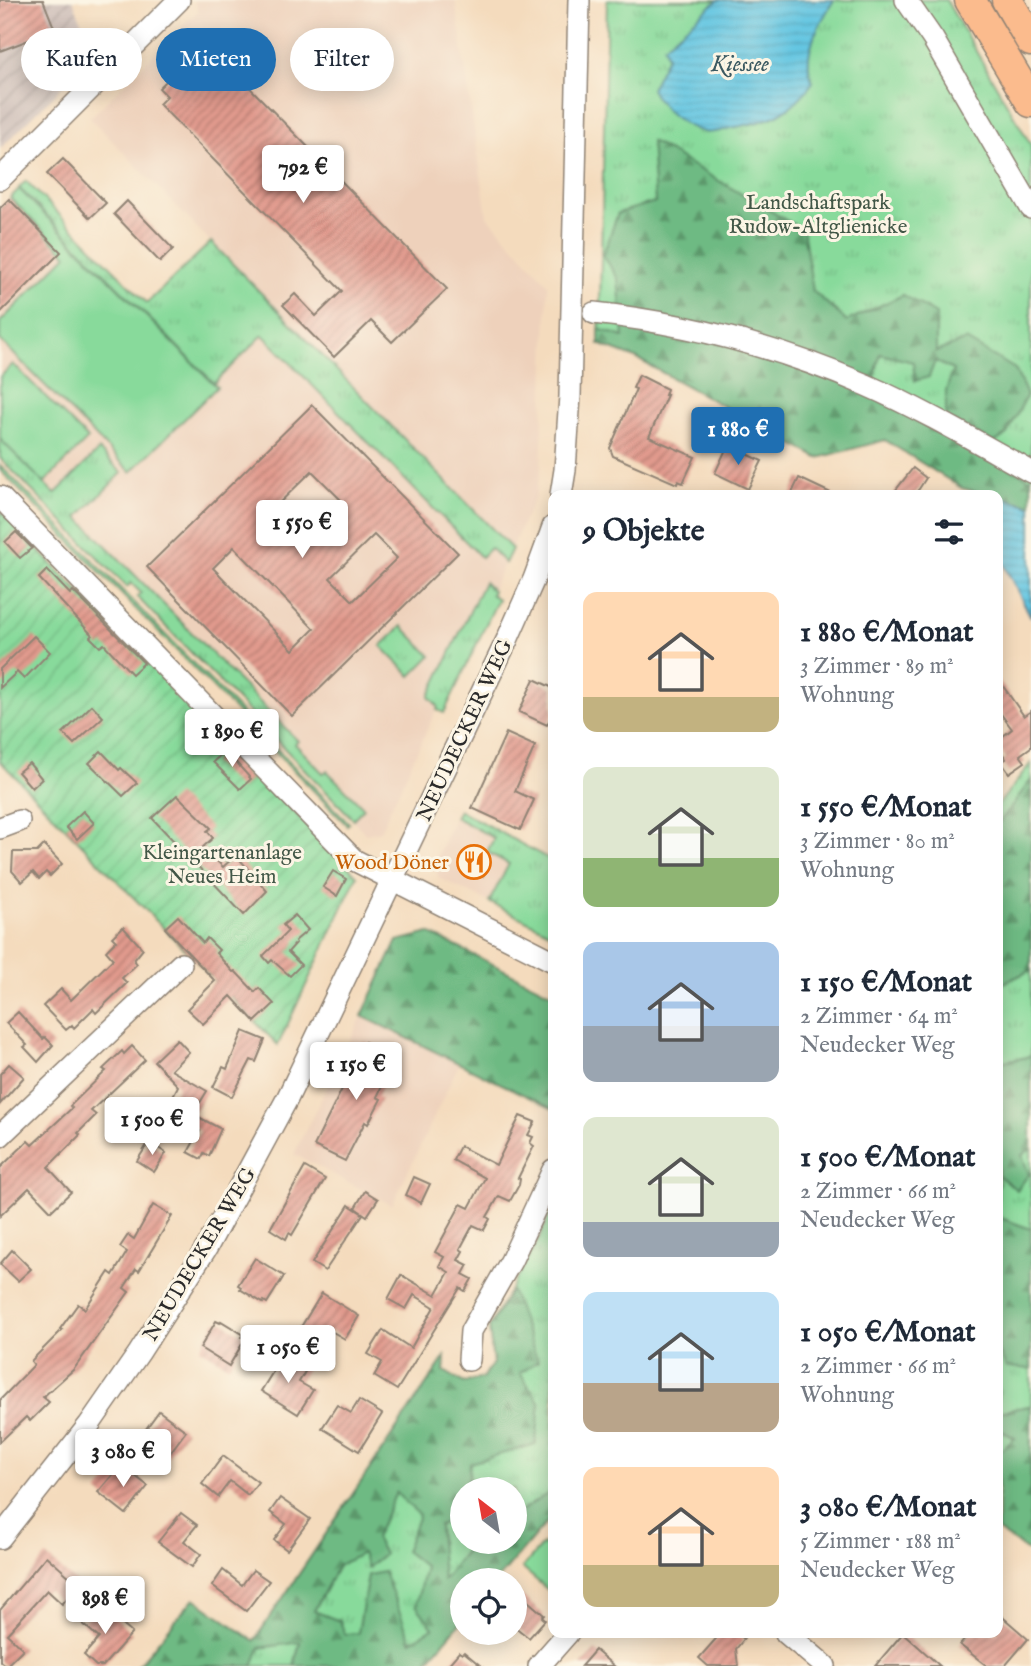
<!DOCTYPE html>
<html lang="de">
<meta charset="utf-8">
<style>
:root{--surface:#fff;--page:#f6f6f7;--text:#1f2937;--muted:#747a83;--accent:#1f6fb2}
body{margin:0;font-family:"IM FELL English",serif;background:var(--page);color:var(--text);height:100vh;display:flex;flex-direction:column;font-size:26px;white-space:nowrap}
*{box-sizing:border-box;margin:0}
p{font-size:23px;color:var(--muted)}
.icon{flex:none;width:38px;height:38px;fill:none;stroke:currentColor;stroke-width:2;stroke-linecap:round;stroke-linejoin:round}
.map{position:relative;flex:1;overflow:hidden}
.sheet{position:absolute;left:548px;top:490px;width:455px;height:1148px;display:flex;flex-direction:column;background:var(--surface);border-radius:14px;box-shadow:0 4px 18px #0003}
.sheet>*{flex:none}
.guide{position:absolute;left:21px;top:28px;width:422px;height:63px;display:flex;gap:14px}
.needle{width:46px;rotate:329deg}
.buttons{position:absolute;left:450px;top:1477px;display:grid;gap:14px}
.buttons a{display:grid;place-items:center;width:77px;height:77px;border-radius:50%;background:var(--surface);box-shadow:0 4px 18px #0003;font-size:35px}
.price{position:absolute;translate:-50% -60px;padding:0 16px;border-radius:7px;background:#fff;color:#222;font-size:23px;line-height:46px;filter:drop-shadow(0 2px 4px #0008)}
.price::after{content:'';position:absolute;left:50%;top:42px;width:21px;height:16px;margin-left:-10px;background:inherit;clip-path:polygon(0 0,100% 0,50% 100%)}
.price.active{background:var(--accent);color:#fff}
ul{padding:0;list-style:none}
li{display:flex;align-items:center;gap:21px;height:175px;padding:0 35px}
li span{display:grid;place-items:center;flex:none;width:196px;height:140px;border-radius:14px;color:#555}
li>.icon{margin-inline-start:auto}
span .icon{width:84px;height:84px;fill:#fffc;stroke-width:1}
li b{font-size:30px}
h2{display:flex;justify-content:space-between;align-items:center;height:84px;padding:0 35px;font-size:30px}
.tag{padding:0 24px;border-radius:32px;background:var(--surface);box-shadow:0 4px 18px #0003;font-size:24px;line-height:63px}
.tag.active{background:var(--accent);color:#fff}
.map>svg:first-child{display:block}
</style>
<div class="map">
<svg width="1031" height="1666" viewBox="0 0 1031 1666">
<defs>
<pattern id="industrial-furrows" width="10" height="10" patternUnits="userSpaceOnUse" patternTransform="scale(1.75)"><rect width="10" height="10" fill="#cfc0ba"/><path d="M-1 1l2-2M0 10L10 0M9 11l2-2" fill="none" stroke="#b2a5a0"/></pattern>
<pattern id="grass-tufts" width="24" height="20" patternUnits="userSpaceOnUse" patternTransform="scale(1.75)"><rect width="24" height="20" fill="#88da9b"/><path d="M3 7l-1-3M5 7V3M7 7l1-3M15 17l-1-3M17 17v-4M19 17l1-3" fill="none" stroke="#76bb86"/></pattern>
<pattern id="forest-firs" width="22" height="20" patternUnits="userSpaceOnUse" patternTransform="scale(1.75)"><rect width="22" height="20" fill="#6eba83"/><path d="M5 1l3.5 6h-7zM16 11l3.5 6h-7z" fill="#5b976b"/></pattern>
<pattern id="garden-furrows" width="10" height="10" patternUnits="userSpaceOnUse" patternTransform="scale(1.75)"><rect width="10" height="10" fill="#88da9b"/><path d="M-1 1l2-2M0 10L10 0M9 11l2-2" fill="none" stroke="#76bb86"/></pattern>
<pattern id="water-rules" width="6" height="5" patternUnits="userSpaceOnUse" patternTransform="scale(1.75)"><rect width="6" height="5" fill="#64c6e2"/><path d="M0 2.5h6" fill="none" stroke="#57aac2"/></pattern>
<pattern id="building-hatch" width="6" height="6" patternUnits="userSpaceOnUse" patternTransform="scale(1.75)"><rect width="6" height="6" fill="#e19a8d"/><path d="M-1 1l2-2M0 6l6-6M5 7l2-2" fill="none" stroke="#b77e73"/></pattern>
</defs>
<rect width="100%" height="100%" fill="#fcf5e5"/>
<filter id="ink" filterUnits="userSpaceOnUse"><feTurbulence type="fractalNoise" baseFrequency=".0143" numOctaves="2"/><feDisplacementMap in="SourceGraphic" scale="14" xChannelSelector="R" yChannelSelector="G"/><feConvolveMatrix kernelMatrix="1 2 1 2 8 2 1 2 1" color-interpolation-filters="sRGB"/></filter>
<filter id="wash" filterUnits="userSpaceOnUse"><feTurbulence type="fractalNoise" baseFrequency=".00686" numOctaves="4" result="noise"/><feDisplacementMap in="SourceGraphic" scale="28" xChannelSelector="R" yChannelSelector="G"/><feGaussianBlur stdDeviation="1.57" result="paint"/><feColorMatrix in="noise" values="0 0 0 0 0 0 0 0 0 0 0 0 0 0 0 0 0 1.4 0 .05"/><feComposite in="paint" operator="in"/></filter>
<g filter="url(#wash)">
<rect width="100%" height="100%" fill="#f4dbbd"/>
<g fill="#eed1bb">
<polygon points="194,0 455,0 487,216 548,284 541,469 535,497 380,831 366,834 137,597 141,593 131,583 127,587 0,458 0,208 26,181 147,303 211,242 90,118 198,11"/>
<polygon points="455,817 494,838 509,864 489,902 439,878 434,863"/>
<polygon points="362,1016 459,1064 392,1205 294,1154"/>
</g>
<polygon fill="url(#industrial-furrows)" points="0,0 73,0 94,55 0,149"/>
<g fill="url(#grass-tufts)" stroke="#5a8263" stroke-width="2" fill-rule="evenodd">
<polygon points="607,0 946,0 1031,145 1031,505 962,488 885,440 818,458 636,358 599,344"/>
<polygon points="26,181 147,303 211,242 512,549 505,563 490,548 481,557 263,335 214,383 19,188"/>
<polygon points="0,439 55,494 99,450 122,473 78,517 298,741 295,744 323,773 327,771 364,808 353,819 137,597 141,593 131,583 127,587 0,458"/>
<polygon points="0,465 349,823 347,825 0,470"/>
<polygon points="484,582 493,591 491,594 498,599 444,713 437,710 438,706 429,697"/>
<polygon points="402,626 431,656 411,676 381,646"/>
<polygon points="1031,763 1031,1553 998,1531 998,805"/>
<polygon points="459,810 553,861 553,934 489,902 509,864 487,852 494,838 455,817"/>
<path d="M553 1206V1515L497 1580H462V1621L423 1666H138L194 1598 254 1641 445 1357 444 1371 464 1383 483 1378 493 1363 489 1327 539 1239ZM462 1489H514V1542H462Z"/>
</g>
<g fill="url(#forest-firs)" stroke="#4c7257" stroke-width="2" fill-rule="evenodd">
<polygon points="651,141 803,230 813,291 847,321 903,295 936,314 936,352 966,340 1015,369 1027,395 1007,434 994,443 946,418 946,391 953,370 935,361 929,377 915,381 913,362 880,354 871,395 1031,479 1031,505 962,488 885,440 818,458 636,358 599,344 599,329 624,337 618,279 603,255 618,213 655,202"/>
<polygon points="1031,780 1031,970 998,986 998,824"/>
<polygon points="429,933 553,994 553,1109 362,1016 397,941"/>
<path d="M1031 1055V1148L1022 1155 1029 1174 1017 1190 998 1175V1063C1009 1058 1019 1061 1031 1055Z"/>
<polygon points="998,1217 1031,1229 1031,1369 1006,1367 998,1349"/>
<path d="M511 1290 538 1361 520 1373 540 1403 536 1444 470 1463 468 1489H462V1517L439 1525 443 1580 472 1542H514L515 1515 553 1490V1515L497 1580H462V1621L423 1666H294L300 1642 260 1648 253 1666H138L194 1598 254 1641 445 1357 444 1371 464 1383 483 1378 493 1363 489 1327ZM396 1493 419 1515 405 1551 425 1567 416 1605 433 1628 411 1641 384 1572 368 1575 358 1633 345 1634 340 1621 314 1611 338 1566 362 1553 367 1568 384 1554 375 1538Z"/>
<polygon points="1029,1406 1031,1410 1030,1552 998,1531 998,1453 1015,1438 998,1429 998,1412"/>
</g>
<polygon fill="url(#garden-furrows)" stroke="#5a8263" stroke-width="2" points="0,511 357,876 278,1045 0,761"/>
<g fill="#88da9b" stroke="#5a8263" stroke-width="2">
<polygon points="19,189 217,387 131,472 0,340 0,322 67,255 10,198"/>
<polygon points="13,364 88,439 44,483 0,439 0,377"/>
<polygon points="543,1544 553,1553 553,1594 522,1568"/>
</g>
<g fill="url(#water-rules)" stroke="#487886" stroke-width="2">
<path d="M718 0H834C819 24 800 55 813 82 790 115 769 121 731 128 723 130 712 134 704 132 682 126 661 109 651 89L667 57 664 46Z"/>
<polygon points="998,496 1031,506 1031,617 998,554"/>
</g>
<g id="blocks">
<g fill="url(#building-hatch)" fill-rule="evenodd">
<polygon points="0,0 43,0 55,30 0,51"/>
<polygon points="213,50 447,289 392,342 371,321 334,357 283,305 295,294 316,316 342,291 159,104 167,96 159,88 197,51 205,59"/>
<polygon points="63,159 106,203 90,218 47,174"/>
<polygon points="9,199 61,252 0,313 0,208"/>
<polygon points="127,201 173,249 160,262 114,214"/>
<polygon points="639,375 667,389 665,395 667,395 649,437 695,457 683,483 678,481 677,484 613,456 610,448 636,389 633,388"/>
<path d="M312 405 458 553 292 716 147 567ZM312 471 342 501 297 545 267 515ZM374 535 397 558 353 601 330 578ZM234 547 314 629 293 650 213 568Z"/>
<polygon points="728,445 762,461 748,489 715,473"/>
<polygon points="913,468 926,478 919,489 914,495 892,495"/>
<polygon points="799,478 835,495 791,495"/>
<polygon points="16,532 32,548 20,558 5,542"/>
<polygon points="47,570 70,594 73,591 144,663 132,674 104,644 100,647 90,637 92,635 39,578"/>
<polygon points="34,636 50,652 24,679 17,672 0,688 0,669"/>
<polygon points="534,679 553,688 553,713 547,725 519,712"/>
<polygon points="998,679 1024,716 1031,711 1031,747 1020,755 1025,762 1009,773 1001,762 1006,759 998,747 998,740 1012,729 998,710"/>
<polygon points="92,705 103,717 74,744 63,733"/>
<polygon points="506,733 535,746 515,791 534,800 520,830 472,808"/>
<polygon points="227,749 235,757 233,759 251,779 240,789 213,762"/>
<polygon points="101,751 119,770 121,768 137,783 123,796 89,763"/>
<polygon points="29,763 42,779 32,788 18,772"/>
<polygon points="177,795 211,828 207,831 213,838 203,847 223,867 236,855 267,891 244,915 152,818"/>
<polygon points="83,811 94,823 77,839 66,827"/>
<polygon points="44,845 62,864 50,876 46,872 39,879 33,872 22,882 12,871 13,852 37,852"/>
<polygon points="472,852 490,863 483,876 464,865"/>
<polygon points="333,871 346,879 337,896 323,887"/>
<polygon points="295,915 308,930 295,941 296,943 288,952 301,965 290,976 272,960 269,963 263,956 288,931 283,925"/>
<polygon points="178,916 203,943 207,938 219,950 216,953 233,972 235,971 255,992 259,988 274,1004 255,1022 231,996 203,1024 187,1009 215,981 165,928"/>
<polygon points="123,927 143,949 134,960 137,964 122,978 127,983 96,1013 93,1009 74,1028 72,1025 66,1030 43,1006 61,989 71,1000 113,959 106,951 116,941 112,937"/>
<polygon points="18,1012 43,1039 45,1037 53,1045 38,1062 24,1047 27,1045 6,1023"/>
<polygon points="243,1031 265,1040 256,1062 251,1060 232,1097 213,1087 223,1067 227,1069"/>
<polygon points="177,1039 189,1052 171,1070 207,1091 195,1111 172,1098 178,1086 154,1061"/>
<polygon points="365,1042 396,1057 377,1097 381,1099 368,1124 365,1122 345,1161 314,1146"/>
<polygon points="132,1046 145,1060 91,1111 96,1115 78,1133 80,1135 48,1167 71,1192 51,1211 29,1188 0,1216 0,1168 28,1141 32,1145 72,1108 70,1106 106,1071 103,1069 122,1051 124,1054"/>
<polygon points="9,1064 24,1077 0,1104 0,1074"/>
<polygon points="191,1113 221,1129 209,1156 204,1153 201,1159 188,1152 200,1131 186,1123"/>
<polygon points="520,1116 535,1122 528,1135 533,1137 530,1143 534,1146 518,1178 520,1179 519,1185 510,1201 499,1196 487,1217 490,1219 484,1230 473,1225 460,1249 463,1251 458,1260 468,1265 463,1274 472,1279 465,1291 460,1288 397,1390 374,1376 382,1362 368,1354 383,1330 411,1348 434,1307 414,1295 406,1309 388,1299 401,1275 436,1295 449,1272 439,1266 444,1257 435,1252 461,1204 469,1208 485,1178 453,1160 460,1146 496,1165"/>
<polygon points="149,1142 166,1153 154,1172 137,1161"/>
<polygon points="305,1167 325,1179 292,1235 289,1233 286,1239 270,1229"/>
<polygon points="414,1177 430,1184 421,1203 406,1195"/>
<polygon points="365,1191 378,1199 367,1216 355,1208"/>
<polygon points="153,1205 172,1216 139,1271 136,1269 124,1288 129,1292 74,1369 43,1397 49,1402 30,1421 26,1417 0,1442 0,1400 34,1365 31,1361 62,1330 60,1329 78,1304 85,1309 109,1272 113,1275 127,1252 120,1247 128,1235 134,1239"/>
<polygon points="349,1205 363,1214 325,1271 312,1263"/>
<polygon points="12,1250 31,1269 18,1281 0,1264"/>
<polygon points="255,1258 284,1276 267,1303 264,1301 263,1303 240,1289 241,1287 238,1285"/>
<polygon points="322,1293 359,1316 345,1339 331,1331 322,1345 299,1330"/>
<polygon points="216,1321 220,1323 221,1321 244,1335 242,1337 245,1339 229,1366 200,1348"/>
<polygon points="284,1354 307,1368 299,1382 313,1390 298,1414 261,1391"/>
<polygon points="359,1400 382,1414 359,1451 322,1428 337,1405 351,1413"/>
<polygon points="159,1411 186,1431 167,1457 140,1437"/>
<polygon points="223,1456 258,1482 248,1495 230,1481 218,1497 202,1484"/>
<polygon points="121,1465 148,1486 126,1514 98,1492"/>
<polygon points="280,1498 310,1519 287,1550 274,1540 286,1524 270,1512"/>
<polygon points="181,1513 197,1525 184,1541 201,1554 192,1567 158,1542"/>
<polygon points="46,1556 79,1585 62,1604 47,1590 7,1634 23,1649 6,1666 0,1661 0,1610"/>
<polygon points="223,1570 242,1585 253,1570 269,1581 246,1611 212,1586"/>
<polygon points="514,1589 544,1615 542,1617 545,1620 529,1638 514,1626"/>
<polygon points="99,1604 132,1633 103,1666 96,1666 84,1655 99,1638 82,1623"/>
<polygon points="998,1613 1028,1639 1005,1666 987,1666 960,1645 970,1633 998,1633"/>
<polygon points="721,1633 737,1633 744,1639 736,1649 738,1666 708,1666 699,1658"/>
<polygon points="903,1633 911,1640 940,1666 875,1666"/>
<polygon points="595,1650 614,1666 581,1666"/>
<polygon points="459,1652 462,1654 464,1652 481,1666 447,1666"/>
</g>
</g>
</g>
<g filter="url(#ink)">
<use href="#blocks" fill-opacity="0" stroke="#908374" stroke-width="2"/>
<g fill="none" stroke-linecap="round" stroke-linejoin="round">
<g stroke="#908374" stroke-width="24">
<g id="minor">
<polyline points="906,0 933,39 1031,208"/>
<polyline points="0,179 179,0"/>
<path d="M594 313C687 323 780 348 866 385 923 410 977 442 1031 472"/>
<polyline points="561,495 565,470 570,396 579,0"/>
<polyline points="0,497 354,860 553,961"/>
<polyline points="0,828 19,821"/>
<polyline points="0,1136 181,964"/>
<polyline points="469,1360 471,1331 511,1261 553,1170"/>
<polyline points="0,1538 89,1425 139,1353 207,1247 287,1099 507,640 534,579 553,527"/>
<polyline points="786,1633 825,1666"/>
<polyline points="539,1666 568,1633"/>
</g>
</g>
<g stroke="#908374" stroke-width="33">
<g id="highway">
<polyline points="970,0 1031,102"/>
<polyline points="1007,0 1031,41"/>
</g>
</g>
<use href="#minor" stroke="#fff" stroke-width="21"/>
<use href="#highway" stroke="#fbbb8d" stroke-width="30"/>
</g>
</g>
<defs>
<g id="restaurant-ring" transform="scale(1.75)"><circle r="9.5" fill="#fcf5e5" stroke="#e8710a" stroke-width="1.5"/><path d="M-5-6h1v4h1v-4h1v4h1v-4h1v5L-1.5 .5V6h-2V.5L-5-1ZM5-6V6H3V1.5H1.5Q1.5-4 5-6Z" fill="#e8710a"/></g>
</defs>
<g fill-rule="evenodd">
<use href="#restaurant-ring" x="474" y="862"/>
</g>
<g text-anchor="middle" stroke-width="6" stroke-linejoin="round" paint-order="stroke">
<g font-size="21" fill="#425747" stroke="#fcf5e5">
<text x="818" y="209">Landschaftspark<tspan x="818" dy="24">Rudow-Altglienicke</tspan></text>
<text x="222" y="859">Kleingartenanlage<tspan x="222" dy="24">Neues Heim</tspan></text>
</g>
<g font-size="21" fill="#2b2b2b" stroke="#fcf5e5">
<text transform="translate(464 730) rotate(-65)" y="7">NEUDECKER WEG</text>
<text transform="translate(199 1254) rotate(-59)" y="7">NEUDECKER WEG</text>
</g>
<g font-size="21" fill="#c56008" stroke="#fcf5e5" text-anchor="end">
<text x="449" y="869">Wood Döner</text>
</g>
<g font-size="23" font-style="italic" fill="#3c5a62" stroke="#fcf5e5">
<text x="740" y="71">Kiessee</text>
</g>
</g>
</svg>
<div class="buttons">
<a><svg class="needle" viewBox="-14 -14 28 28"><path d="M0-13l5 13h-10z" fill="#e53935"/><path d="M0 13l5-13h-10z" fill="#747a83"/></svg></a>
<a><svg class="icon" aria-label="locate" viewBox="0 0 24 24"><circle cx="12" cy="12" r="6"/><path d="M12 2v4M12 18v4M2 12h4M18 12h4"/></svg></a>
</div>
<b class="price" style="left:303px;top:205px">792 €</b>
<b class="price active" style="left:738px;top:467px">1 880 €</b>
<b class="price" style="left:302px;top:560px">1 550 €</b>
<b class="price" style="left:232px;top:769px">1 890 €</b>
<b class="price" style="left:356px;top:1102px">1 150 €</b>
<b class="price" style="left:152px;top:1157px">1 500 €</b>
<b class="price" style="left:288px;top:1385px">1 050 €</b>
<b class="price" style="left:123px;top:1489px">3 080 €</b>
<b class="price" style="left:105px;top:1636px">898 €</b>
<div class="guide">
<a class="tag">Kaufen</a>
<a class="tag active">Mieten</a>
<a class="tag">Filter</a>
</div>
<section class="sheet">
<h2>9 Objekte<svg class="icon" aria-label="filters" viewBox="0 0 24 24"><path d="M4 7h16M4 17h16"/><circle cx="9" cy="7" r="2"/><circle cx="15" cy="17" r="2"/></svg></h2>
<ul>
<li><span style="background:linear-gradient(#ffd9b3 75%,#c2b280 0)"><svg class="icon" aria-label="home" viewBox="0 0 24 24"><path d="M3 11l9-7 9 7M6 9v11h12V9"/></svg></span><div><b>1 880 €/Monat</b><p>3 Zimmer · 89 m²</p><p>Wohnung</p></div></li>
<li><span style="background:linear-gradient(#dfe7d0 65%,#8fb573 0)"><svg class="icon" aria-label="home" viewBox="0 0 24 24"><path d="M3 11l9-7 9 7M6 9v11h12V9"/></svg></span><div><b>1 550 €/Monat</b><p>3 Zimmer · 80 m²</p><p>Wohnung</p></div></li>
<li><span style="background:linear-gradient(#a9c7e8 60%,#9aa5b1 0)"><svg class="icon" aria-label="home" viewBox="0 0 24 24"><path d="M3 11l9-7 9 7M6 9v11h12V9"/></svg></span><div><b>1 150 €/Monat</b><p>2 Zimmer · 64 m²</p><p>Neudecker Weg</p></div></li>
<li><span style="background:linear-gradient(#dfe7d0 75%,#9aa5b1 0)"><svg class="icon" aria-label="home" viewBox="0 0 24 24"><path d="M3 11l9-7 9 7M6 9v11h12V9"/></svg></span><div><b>1 500 €/Monat</b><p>2 Zimmer · 66 m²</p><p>Neudecker Weg</p></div></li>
<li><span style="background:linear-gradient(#bfe0f5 65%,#b9a48a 0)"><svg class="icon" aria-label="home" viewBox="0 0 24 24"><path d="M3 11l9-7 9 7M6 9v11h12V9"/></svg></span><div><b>1 050 €/Monat</b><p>2 Zimmer · 66 m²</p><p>Wohnung</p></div></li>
<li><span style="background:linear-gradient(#ffd9b3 70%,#c2b280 0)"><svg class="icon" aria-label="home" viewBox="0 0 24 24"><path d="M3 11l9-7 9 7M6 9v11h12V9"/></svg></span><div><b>3 080 €/Monat</b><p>5 Zimmer · 188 m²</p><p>Neudecker Weg</p></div></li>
</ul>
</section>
</div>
